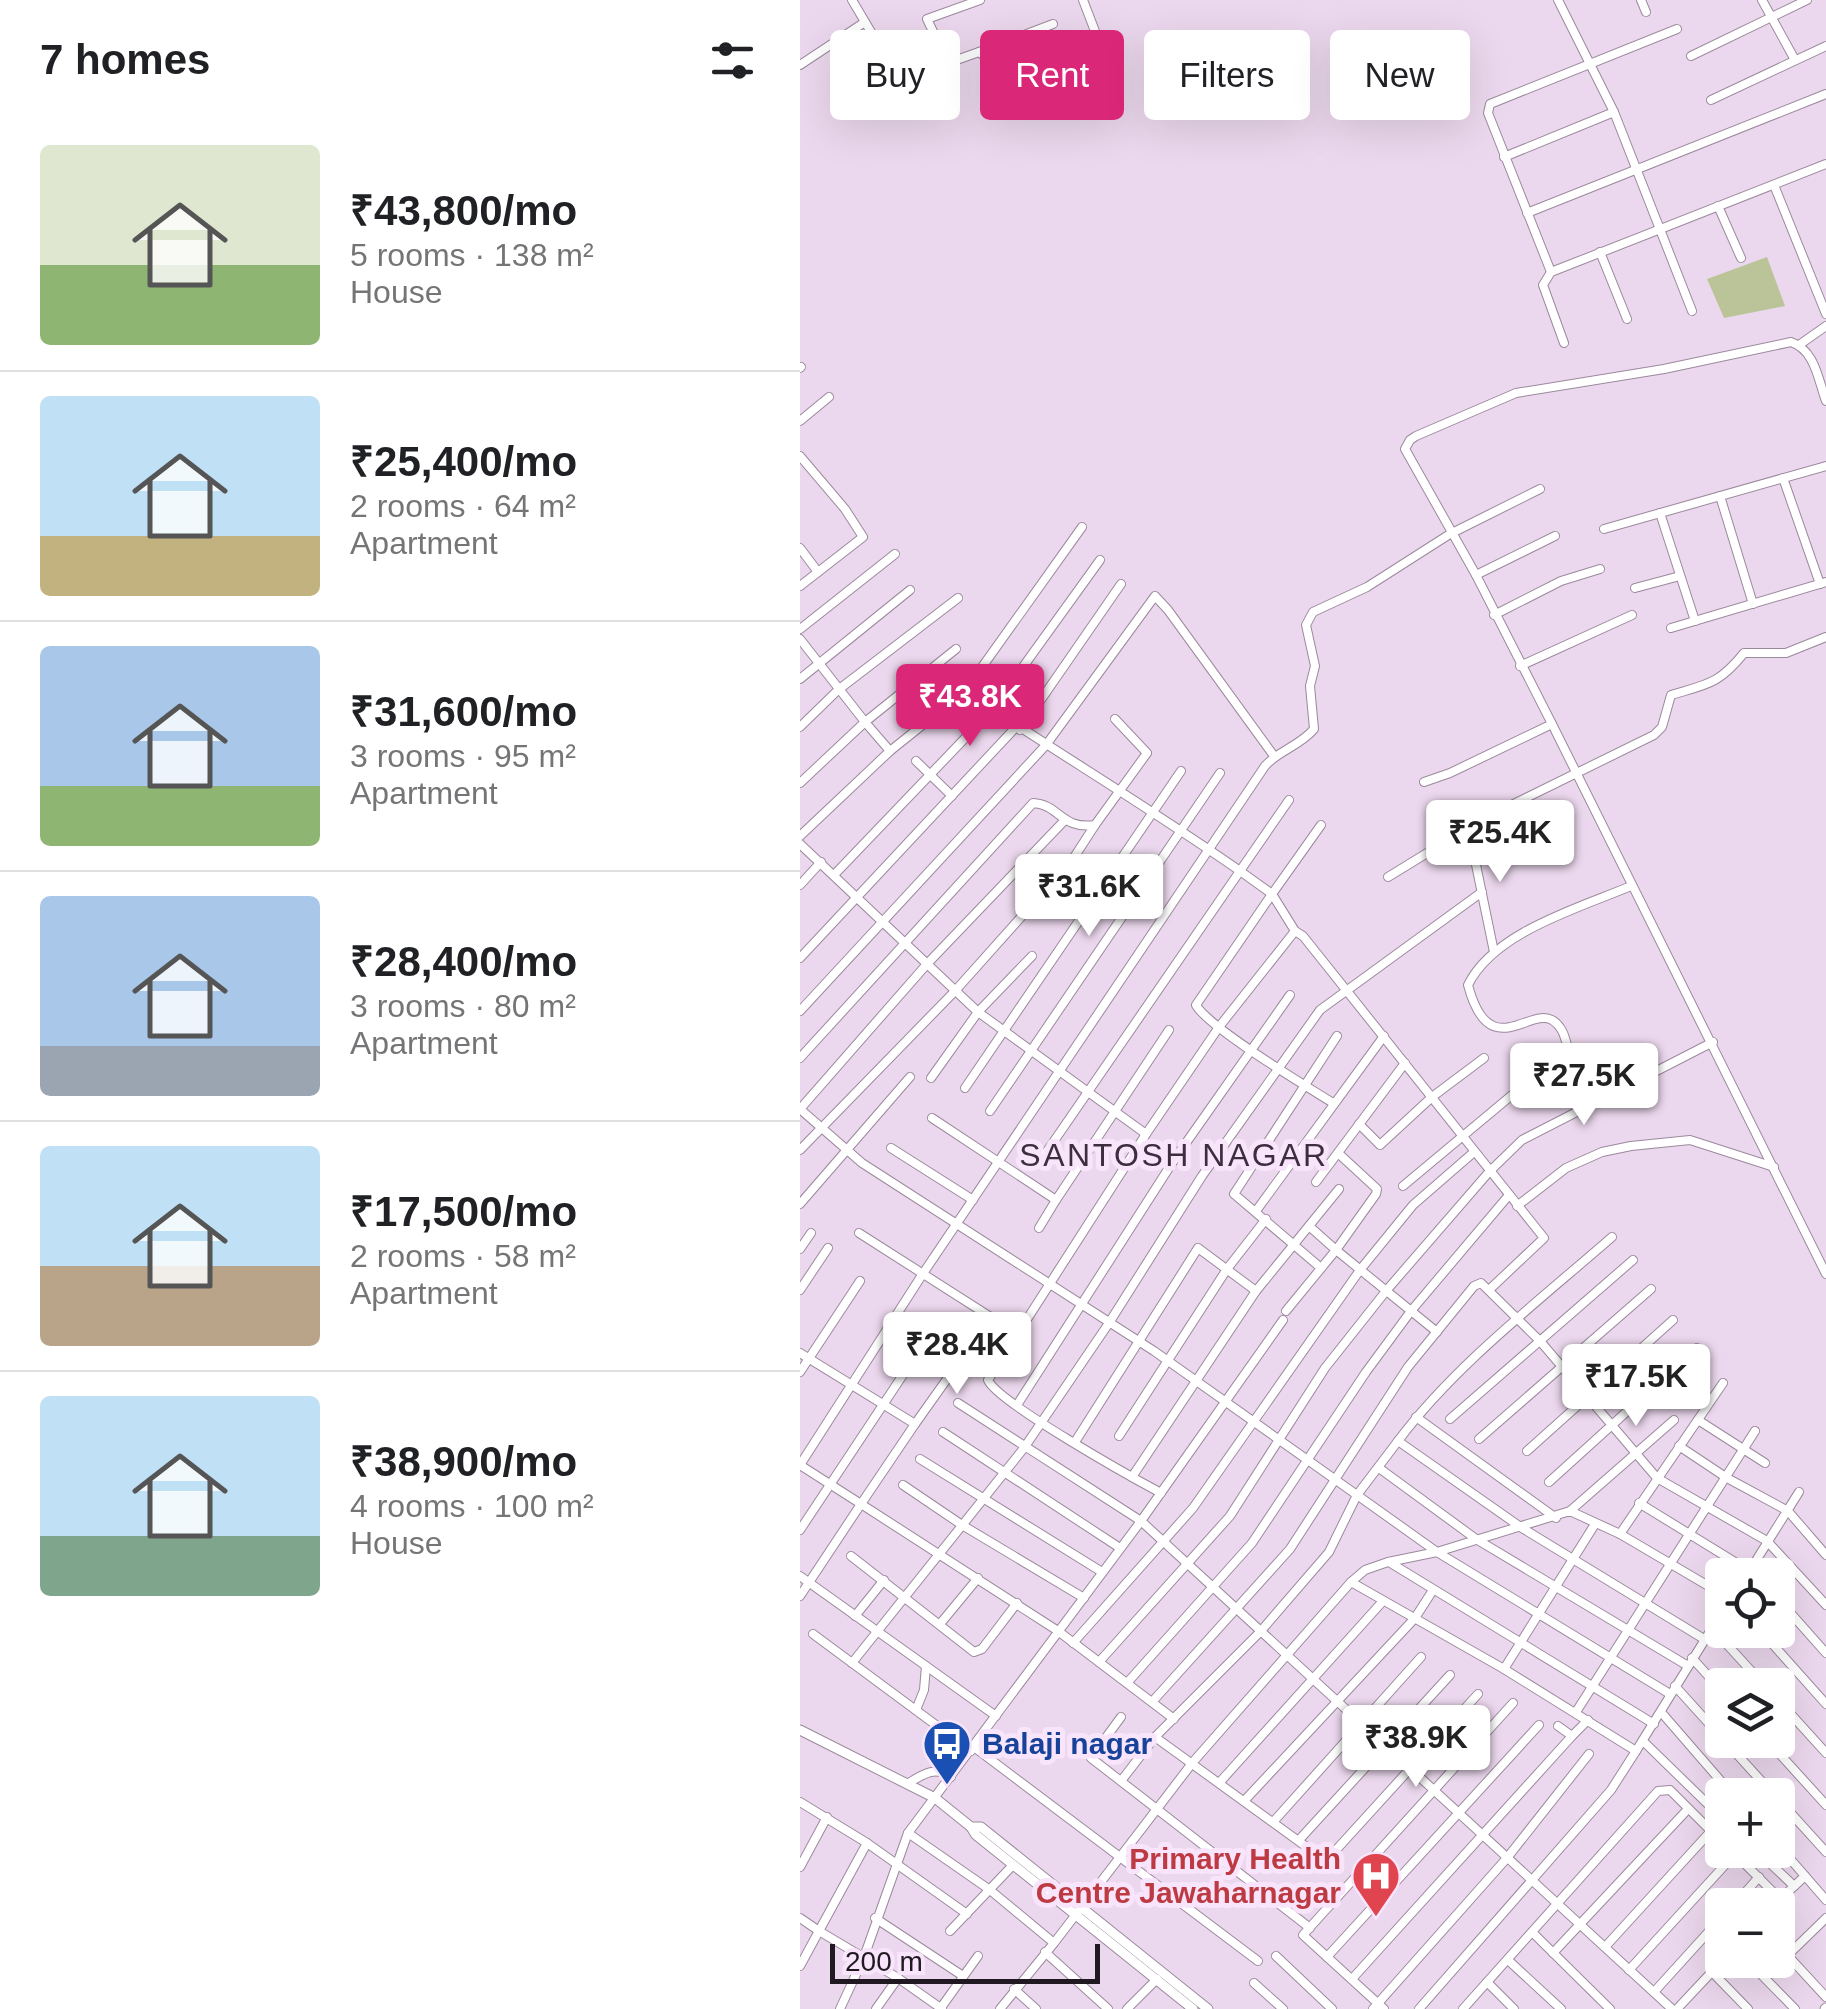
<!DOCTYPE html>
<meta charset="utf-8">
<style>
:root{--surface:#fff;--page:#f6f6f6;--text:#202124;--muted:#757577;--line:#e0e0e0;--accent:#db2777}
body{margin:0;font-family:Arial,sans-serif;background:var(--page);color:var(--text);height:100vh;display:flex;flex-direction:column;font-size:38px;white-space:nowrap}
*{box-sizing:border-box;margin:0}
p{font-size:32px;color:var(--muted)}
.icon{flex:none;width:55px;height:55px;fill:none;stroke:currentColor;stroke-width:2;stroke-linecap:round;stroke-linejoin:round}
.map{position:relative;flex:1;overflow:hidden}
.details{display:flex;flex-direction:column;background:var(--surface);width:800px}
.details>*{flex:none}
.banner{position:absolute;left:30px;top:30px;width:845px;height:90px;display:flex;gap:20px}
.controls{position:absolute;left:905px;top:1558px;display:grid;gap:20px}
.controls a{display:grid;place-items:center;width:90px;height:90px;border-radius:10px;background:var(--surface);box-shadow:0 10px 40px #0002;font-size:50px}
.scale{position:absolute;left:30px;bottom:25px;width:270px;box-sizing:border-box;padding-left:10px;border:5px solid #201921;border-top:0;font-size:28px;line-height:35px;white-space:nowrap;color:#201921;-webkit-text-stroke:8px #f9e5fb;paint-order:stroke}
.price{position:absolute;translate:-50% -85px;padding:0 22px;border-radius:10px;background:#fff;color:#222;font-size:32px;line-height:65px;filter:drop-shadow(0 2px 5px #0008)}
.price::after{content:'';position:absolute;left:50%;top:60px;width:30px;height:22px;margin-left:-15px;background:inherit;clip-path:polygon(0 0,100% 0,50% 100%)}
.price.selected{background:var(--accent);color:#fff}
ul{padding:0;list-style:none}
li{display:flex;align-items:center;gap:30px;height:250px;padding:0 40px}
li+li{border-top:2px solid var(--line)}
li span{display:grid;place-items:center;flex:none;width:280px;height:200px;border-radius:10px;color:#555}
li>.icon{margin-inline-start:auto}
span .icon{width:120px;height:120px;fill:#fffc;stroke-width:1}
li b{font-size:42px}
h2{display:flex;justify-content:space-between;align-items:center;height:120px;padding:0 40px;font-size:42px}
.tag{padding:0 35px;border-radius:10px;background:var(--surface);box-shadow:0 10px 40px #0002;font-size:35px;line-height:90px}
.tag.selected{background:var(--accent);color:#fff}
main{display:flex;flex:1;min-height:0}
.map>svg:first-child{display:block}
</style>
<main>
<section class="details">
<h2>7 homes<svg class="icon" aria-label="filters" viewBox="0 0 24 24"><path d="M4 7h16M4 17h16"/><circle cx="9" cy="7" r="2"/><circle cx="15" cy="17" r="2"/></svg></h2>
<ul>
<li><span style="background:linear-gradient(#dfe7d0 60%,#8fb573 0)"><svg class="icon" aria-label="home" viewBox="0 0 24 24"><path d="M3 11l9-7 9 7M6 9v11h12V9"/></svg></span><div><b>₹43,800/mo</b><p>5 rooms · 138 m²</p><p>House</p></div></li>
<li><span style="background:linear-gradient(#bfe0f5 70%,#c2b280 0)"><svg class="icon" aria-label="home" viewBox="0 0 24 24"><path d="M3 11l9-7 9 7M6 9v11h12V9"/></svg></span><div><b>₹25,400/mo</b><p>2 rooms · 64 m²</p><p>Apartment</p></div></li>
<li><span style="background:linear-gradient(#a9c7e8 70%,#8fb573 0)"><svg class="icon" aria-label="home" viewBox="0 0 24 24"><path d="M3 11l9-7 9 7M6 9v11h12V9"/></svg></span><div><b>₹31,600/mo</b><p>3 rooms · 95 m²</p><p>Apartment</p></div></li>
<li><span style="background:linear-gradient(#a9c7e8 75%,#9aa5b1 0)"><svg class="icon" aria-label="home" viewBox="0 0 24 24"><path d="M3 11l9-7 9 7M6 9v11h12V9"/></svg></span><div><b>₹28,400/mo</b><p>3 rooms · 80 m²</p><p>Apartment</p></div></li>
<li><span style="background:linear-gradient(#bfe0f5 60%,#b9a48a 0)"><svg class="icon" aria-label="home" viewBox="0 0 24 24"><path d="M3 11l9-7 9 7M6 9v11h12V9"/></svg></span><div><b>₹17,500/mo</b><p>2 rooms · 58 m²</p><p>Apartment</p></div></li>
<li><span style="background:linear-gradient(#bfe0f5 70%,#7fa58c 0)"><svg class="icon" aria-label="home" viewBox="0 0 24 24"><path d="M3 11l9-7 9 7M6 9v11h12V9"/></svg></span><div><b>₹38,900/mo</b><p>4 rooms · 100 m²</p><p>House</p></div></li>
</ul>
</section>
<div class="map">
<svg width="1026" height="2009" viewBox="0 0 1026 2009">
<rect width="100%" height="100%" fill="#ecd8ee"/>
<polygon fill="#bbc498" points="967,257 985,306 924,318 907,279"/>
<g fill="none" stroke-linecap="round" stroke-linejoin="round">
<g stroke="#9b899c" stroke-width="10">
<g id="minor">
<polyline points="52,0 100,81"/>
<polyline points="180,0 127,19 148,63 179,52 189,60 207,67 289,48 298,39 283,0"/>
<polyline points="758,0 814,112 892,311"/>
<polyline points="841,0 846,12"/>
<polyline points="962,0 995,60"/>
<polyline points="179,52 253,24"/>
<polyline points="891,56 1007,0"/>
<polyline points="0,65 65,22"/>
<polyline points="911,100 1026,46"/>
<polyline points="704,157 814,112"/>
<polyline points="974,185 1026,314"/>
<polyline points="918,206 941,258"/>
<polyline points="727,213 1026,94"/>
<polyline points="800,252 827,319"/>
<polyline points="751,272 688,113 690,104 877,29"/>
<polyline points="764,343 743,285 751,272 1026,164"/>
<polyline points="999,345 1026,326"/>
<polyline points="0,368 1,367"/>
<path d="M1026 401C1018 379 1015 350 991 342L864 369 716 393 616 436 610 440 605 449 676 575 752 724 1026 1274"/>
<polyline points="0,421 29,397"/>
<polyline points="0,456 45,509 63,537 0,586"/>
<polyline points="983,478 1020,584"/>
<polyline points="920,496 953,604"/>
<polyline points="860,513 895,621"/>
<polyline points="804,529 1026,466"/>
<polyline points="0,548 18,572"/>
<polyline points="676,575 755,536"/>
<polyline points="835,588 880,576"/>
<polyline points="694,615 761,581 800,569"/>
<polyline points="871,628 1026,582"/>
<polyline points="0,629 95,554"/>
<polyline points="0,639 65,722 0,783"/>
<polyline points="720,666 832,615"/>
<polyline points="0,679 110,590"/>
<polyline points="165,691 282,527"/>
<polyline points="0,727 38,690 158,598"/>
<polyline points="220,730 321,584"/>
<polyline points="90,751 65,722 156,649"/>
<polyline points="116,761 152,796"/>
<polyline points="624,782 650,773 752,724"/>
<polyline points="521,825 472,894 495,931 503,936 744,1238 690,1289"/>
<polyline points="664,830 674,855 694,952"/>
<path d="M0 836 90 751 165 691C256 752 350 808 440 871L489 800"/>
<polyline points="0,844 178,1012 346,1134"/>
<polyline points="324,856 351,875"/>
<polyline points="34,875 192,710 300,560"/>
<path d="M588 877 681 820 854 735 862 727 871 695C908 684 919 684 944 653H986L1026 637"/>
<polyline points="0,885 21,862"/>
<polyline points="0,958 216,727"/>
<polyline points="0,1011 246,745 355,596 368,610 474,756"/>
<path d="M0 1058 233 803C259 804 261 830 295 825L347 753 315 719"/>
<polyline points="131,1078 178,1012 232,956"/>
<path d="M828 1084C813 1081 794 1081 782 1073 763 1061 772 1032 752 1020 729 1007 689 1064 668 985 694 932 779 908 831 886"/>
<polyline points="165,1088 381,771"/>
<polyline points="0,1109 62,1163 354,1351 557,1495 529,1552 460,1632 355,1737 321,1781"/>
<polyline points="0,1109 127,964 264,821"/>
<polyline points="190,1111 420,773"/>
<polyline points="132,1118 256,1200 369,1030"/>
<polyline points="559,1124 580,1145 632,1097 684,1058"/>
<polyline points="91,1148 173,1200"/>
<polyline points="0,1150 155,991 273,859 295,825"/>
<path d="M241 1160 440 871 472 894 396 1005C409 1028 506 1086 533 1103"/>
<polyline points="516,1182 605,1063"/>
<polyline points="603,1186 712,1095"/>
<polyline points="0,1204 110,1077"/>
<polyline points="717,1206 766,1168 802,1152 831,1146 890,1140 974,1167"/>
<polyline points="456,1211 584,1036"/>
<polyline points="509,1226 536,1250 576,1194 577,1189 538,1153"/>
<polyline points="239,1228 256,1200"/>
<polyline points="59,1233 200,1323"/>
<path d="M812 1237C740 1300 655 1365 598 1441L722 1528 904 1639"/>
<polyline points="0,1249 11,1233"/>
<polyline points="521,1268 434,1194 537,1036"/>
<polyline points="0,1290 28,1248"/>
<polyline points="486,1311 536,1250 637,1332"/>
<polyline points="0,1353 115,1424 61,1504 258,1631 374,1719"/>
<polyline points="0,1372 60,1281"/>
<polyline points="158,1403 341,1521 872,2009"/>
<polyline points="217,1405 374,1160 490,995"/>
<polyline points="616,1417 756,1518"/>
<polyline points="650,1419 833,1260"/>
<polyline points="898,1420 965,1463"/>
<polyline points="115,1424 169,1348"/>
<polyline points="143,1432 320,1548"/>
<polyline points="319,1436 427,1269 466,1219"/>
<polyline points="679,1439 851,1289"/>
<polyline points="598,1441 557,1495 637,1552 870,1694"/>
<polyline points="275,1442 398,1248 456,1291"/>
<polyline points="879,1446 927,1478 988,1511 1026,1555"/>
<polyline points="727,1451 873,1320"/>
<polyline points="120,1459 302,1572"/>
<polyline points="579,1468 676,1539 888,1666"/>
<polyline points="332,1477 456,1291 539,1189"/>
<polyline points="749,1482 897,1348"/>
<polyline points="103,1485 162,1525 284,1598"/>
<path d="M361 1493C333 1478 197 1402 188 1380L346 1134 419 1027 495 931"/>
<polyline points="839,1503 956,1575"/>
<polyline points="770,1511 874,1420"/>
<polyline points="0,1530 132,1331"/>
<polyline points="820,1534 923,1383"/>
<polyline points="51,1556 174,1652 182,1649 217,1603"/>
<polyline points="589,1562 854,1724"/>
<polyline points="947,1575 999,1492"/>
<polyline points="0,1576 126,1666 124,1690 116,1710"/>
<polyline points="551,1582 704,1669 836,1751 922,1612"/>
<path d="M0 1596 61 1504 0 1465 122 1275 465 766C479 750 500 746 514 729L510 686 515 666 506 625 513 612 567 587 650 534 740 489"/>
<polyline points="978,1599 1026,1653"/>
<polyline points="55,1616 84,1580"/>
<polyline points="140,1624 178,1578"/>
<polyline points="911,1627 964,1685"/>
<polyline points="960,1630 1026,1704"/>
<polyline points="13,1634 171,1751"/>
<polyline points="273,1643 393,1508 560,1270 613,1205 674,1152"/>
<polyline points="892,1658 922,1691"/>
<polyline points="299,1662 430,1516 525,1368 586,1291 689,1172 722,1140 913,1042"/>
<polyline points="52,1663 224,1448 309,1323 402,1176 520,1010 682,892"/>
<polyline points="126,1666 196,1716"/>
<polyline points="704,1669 795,1524"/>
<polyline points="327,1683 452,1543 566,1372 611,1311 709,1195"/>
<polyline points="875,1686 922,1738"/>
<polyline points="978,1700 1026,1753"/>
<polyline points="352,1702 490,1549 608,1367 674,1286 681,1283 740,1341 857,1478 967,1541 1026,1605"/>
<polyline points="776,1712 955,1431"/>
<polyline points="861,1712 933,1795"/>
<polyline points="321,1717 291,1758 510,1928"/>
<polyline points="758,1726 772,1736 788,1720"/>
<polyline points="355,1737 526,1861 678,1694"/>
<polyline points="924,1740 974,1795"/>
<polyline points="967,1740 1026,1805"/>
<polyline points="843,1741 922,1818"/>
<polyline points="174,1747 458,1961"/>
<polyline points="420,1782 583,1601"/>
<path d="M107 1784C122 1775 135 1765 151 1777"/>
<polyline points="978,1799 1026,1852"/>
<polyline points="445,1800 615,1618 633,1590"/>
<polyline points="0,1802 67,1843"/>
<polyline points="474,1821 621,1657"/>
<polyline points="108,1833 190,1890 254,1943"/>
<polyline points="499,1840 650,1675"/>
<polyline points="978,1845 1026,1900"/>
<polyline points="931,1850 980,1899"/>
<polyline points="956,1850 994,1886"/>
<polyline points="0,1867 27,1817"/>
<polyline points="934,1905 959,1877"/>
<polyline points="974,1905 1005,1876"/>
<polyline points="0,1918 19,1931 0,1966"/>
<polyline points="75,1918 163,1976"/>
<polyline points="150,1931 213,1865"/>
<polyline points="732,1932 810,2009"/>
<polyline points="978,1945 1026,1997"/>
<polyline points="805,1947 911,1831"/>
<polyline points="245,1952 308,2009"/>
<polyline points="753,1953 888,1809"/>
<polyline points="476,1956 532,2009"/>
<polyline points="987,1956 1026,1918"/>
<polyline points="527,1957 739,1725"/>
<polyline points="708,1960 761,2009"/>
<polyline points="947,1960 995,2009"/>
<polyline points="829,1970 935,1854"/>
<polyline points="912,1972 948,2009"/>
<polyline points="552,1979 772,1736"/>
<polyline points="687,1982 714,2009"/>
<polyline points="454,1983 483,2009"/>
<polyline points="214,1989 236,2009"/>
<polyline points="854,1992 922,1917"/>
<polyline points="40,2009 64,1957 108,1833 341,1521 483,1320"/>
<polyline points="76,2009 98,1978"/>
<polyline points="140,2009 178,1956"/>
<polyline points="142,2009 98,1978 19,1931 67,1843 167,1914"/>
<polyline points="200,2009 254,1943 393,1762 551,1582 565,1570 588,1562 637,1552 770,1511 820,1534 922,1594"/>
<polyline points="327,2009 357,1979"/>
<polyline points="573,2009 707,1858 789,1754"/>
<polyline points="584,2009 503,1935 713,1703"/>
<polyline points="619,2009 811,1790 836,1751"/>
<polyline points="663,2009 858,1791 870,1790 922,1842"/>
<polyline points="877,2009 923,1960"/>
</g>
</g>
<g stroke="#9b899c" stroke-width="11">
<g id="tertiary">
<polyline points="0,1730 135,1798 171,1827 181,1827 408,2009"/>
<polyline points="171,1827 176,1835 393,2009"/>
<polyline points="1025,2009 1026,2008"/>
</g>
</g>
<use href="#minor" stroke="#fff" stroke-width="8"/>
<use href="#tertiary" stroke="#fff" stroke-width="9"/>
</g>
<defs>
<g id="bus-pin" transform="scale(2.5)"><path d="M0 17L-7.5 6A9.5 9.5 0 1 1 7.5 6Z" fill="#1a4fb4" stroke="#f9e5fb"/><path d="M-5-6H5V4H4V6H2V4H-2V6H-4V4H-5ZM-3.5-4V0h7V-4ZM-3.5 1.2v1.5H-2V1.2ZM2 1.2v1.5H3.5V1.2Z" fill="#fff"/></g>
<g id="hospital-pin" transform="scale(2.5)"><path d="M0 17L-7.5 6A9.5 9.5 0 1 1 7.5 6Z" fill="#e0444e" stroke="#f9e5fb"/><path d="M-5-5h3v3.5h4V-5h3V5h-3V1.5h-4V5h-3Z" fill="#fff"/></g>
</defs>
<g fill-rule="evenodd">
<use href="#bus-pin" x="147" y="1744"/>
<use href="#hospital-pin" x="576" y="1876"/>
</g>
<g text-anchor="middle" stroke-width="10" stroke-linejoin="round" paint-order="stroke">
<g font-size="30" font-weight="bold" fill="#164399" stroke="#f9e5fb" text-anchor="start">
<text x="182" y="1754">Balaji nagar</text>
</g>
<g font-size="30" font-weight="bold" fill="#be3a42" stroke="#f9e5fb" text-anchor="end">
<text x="541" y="1869">Primary Health<tspan x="541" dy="34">Centre Jawaharnagar</tspan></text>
</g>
<g font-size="32" letter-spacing="2.5" fill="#3d2e3f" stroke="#f9e5fb">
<text x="374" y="1166">SANTOSH NAGAR</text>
</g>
</g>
</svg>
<div class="controls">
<a><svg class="icon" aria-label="locate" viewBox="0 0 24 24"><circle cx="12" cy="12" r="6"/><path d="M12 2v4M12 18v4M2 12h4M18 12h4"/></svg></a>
<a><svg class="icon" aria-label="layers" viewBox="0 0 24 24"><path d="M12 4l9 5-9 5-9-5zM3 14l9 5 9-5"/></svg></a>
<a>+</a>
<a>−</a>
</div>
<div class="scale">200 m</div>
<b class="price selected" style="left:170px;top:749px">₹43.8K</b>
<b class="price" style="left:700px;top:885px">₹25.4K</b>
<b class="price" style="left:289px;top:939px">₹31.6K</b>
<b class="price" style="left:784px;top:1128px">₹27.5K</b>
<b class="price" style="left:157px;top:1397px">₹28.4K</b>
<b class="price" style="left:836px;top:1429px">₹17.5K</b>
<b class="price" style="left:616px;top:1790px">₹38.9K</b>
<div class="banner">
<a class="tag">Buy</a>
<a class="tag selected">Rent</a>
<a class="tag">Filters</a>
<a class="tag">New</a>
</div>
</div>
</main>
